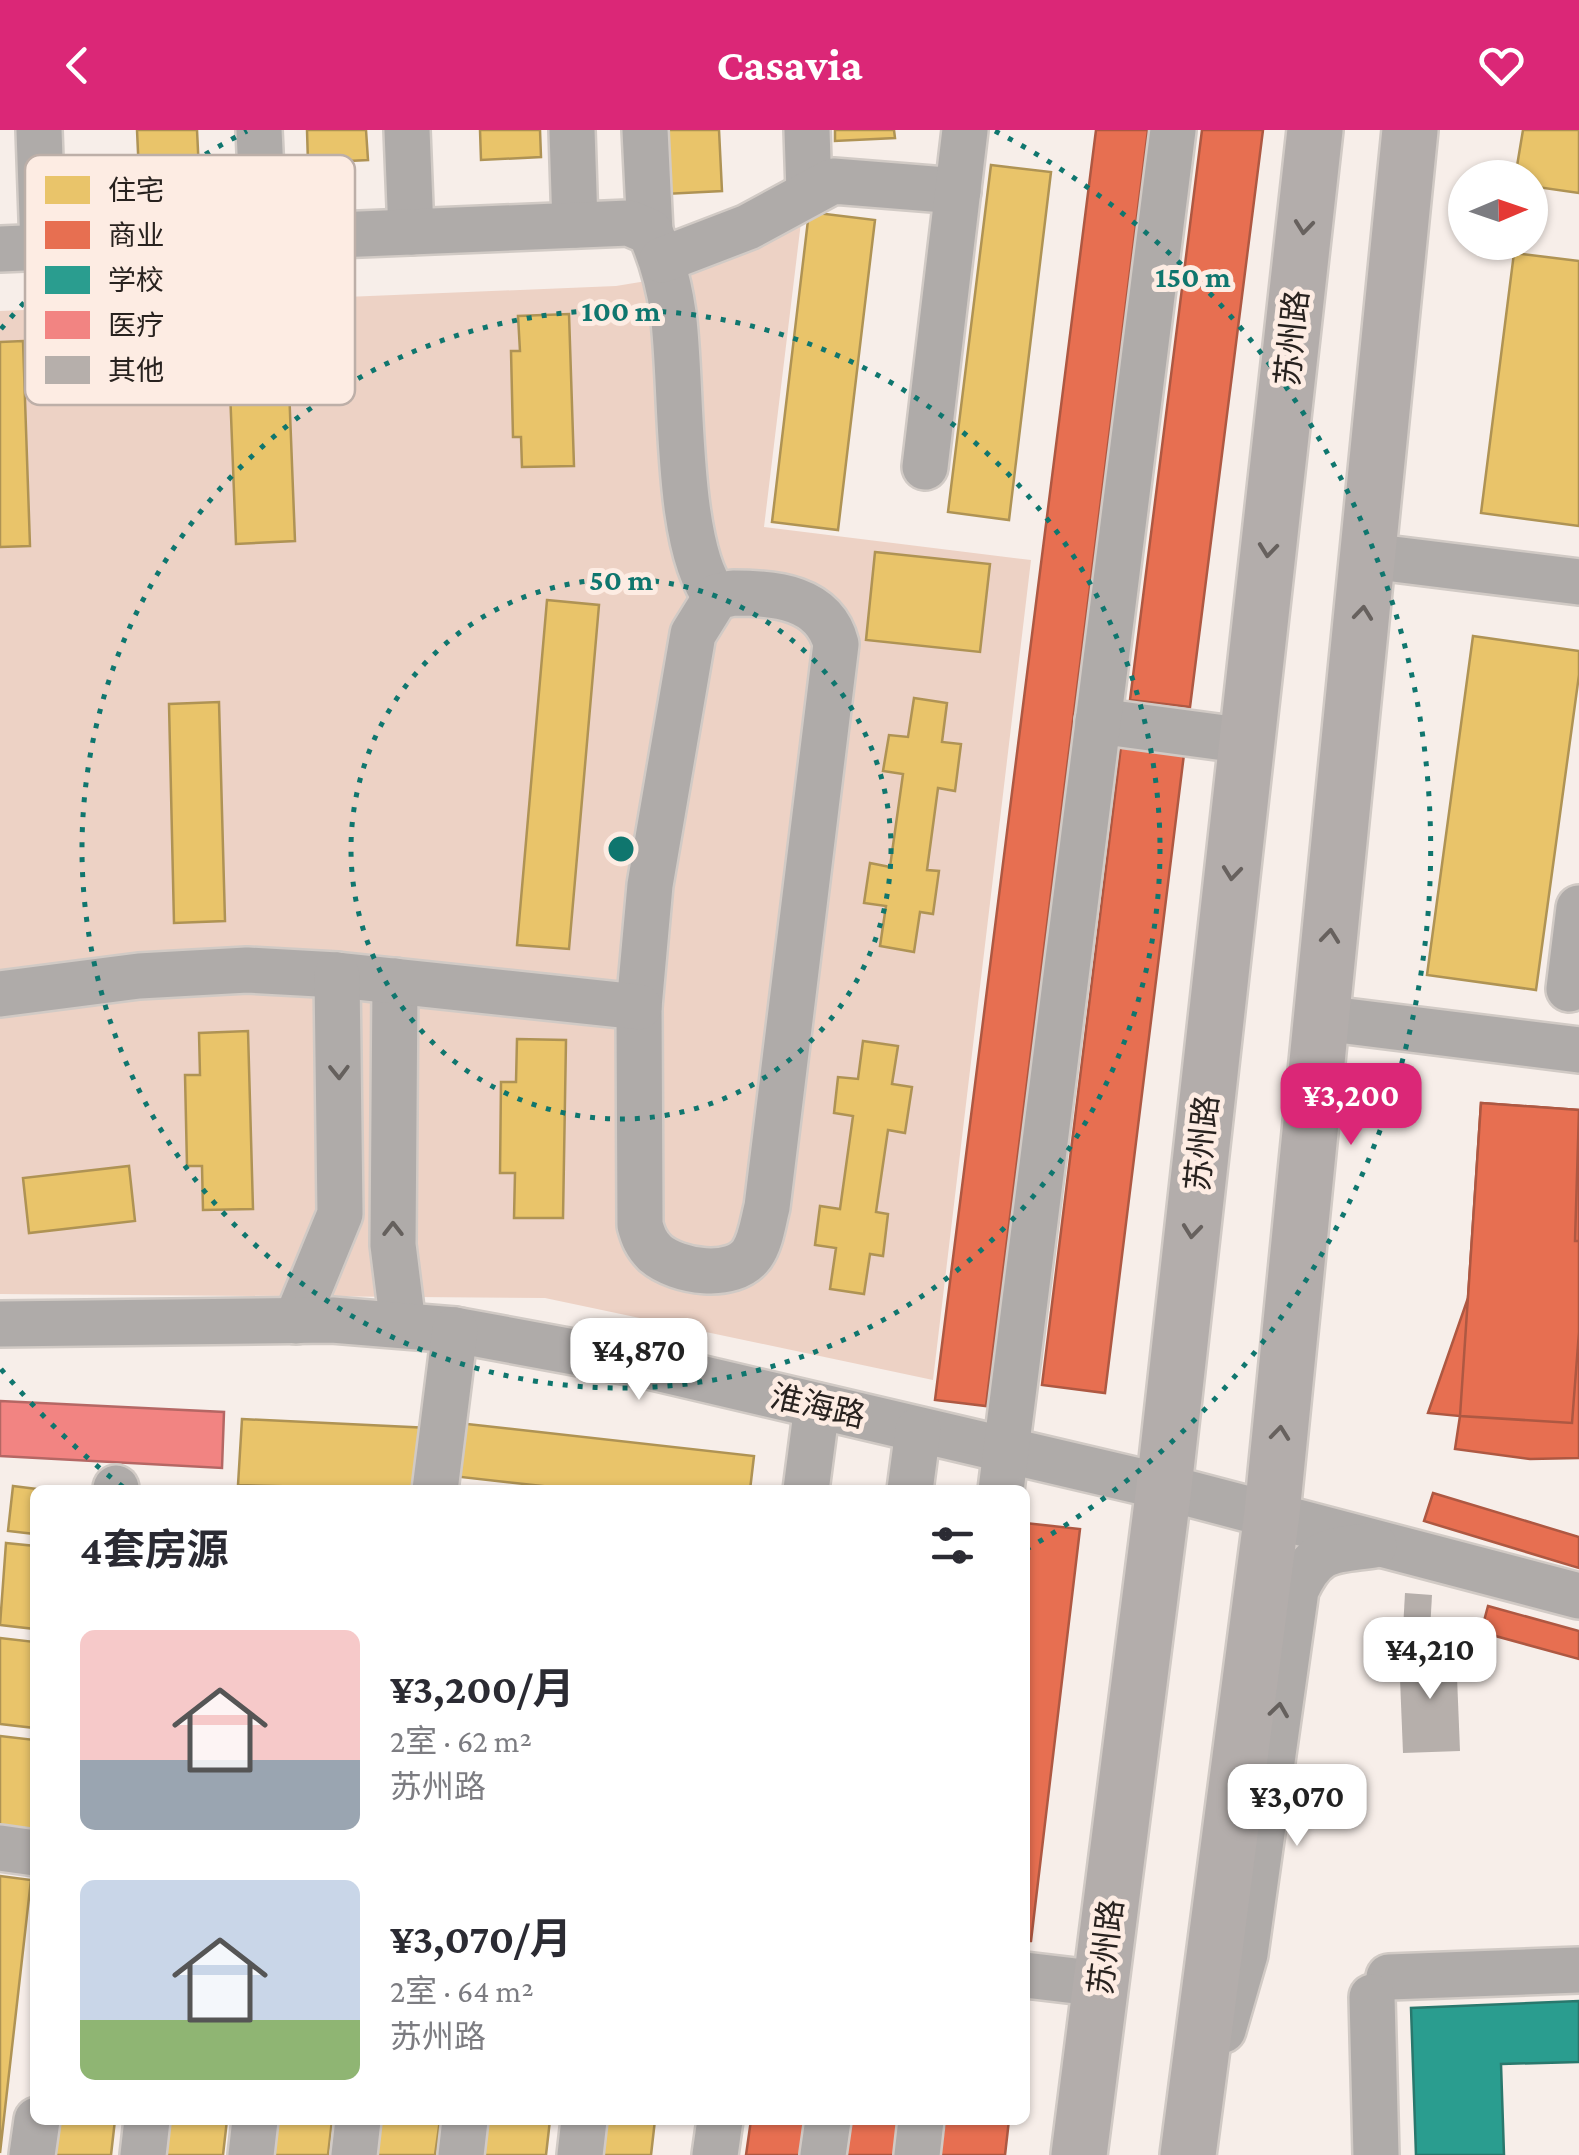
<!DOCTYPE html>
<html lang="zh">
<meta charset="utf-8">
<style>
:root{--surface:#fff;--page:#f7f7f7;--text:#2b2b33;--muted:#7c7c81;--accent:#db2777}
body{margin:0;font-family:"Crimson Pro","Noto Sans SC",serif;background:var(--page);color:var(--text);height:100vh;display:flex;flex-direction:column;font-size:38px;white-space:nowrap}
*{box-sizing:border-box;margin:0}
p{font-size:32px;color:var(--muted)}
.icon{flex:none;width:55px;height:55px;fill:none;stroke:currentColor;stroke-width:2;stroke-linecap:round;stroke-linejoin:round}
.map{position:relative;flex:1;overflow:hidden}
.drawer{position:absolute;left:30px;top:1355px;width:1000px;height:640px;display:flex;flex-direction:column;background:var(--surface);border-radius:15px;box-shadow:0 2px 8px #0004}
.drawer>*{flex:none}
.needle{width:65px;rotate:88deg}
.controls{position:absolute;left:1448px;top:30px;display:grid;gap:20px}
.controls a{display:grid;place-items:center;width:100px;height:100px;border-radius:50%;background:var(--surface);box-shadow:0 2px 8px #0004;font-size:50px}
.price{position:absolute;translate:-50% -85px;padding:0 22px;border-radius:20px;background:#fff;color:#222;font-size:32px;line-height:65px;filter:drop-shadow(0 2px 5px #0008)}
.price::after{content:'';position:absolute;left:50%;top:60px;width:30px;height:22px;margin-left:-15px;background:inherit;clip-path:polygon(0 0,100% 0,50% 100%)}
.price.selected{background:var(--accent);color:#fff}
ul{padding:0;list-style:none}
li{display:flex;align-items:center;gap:30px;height:250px;padding:0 50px}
li span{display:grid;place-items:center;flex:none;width:280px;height:200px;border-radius:15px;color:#555}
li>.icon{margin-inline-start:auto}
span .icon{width:120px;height:120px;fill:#fffc;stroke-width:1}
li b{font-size:42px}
h2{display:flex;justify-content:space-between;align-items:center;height:120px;padding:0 50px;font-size:42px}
header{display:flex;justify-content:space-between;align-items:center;height:130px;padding:0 50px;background:var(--accent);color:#fff;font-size:45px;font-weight:700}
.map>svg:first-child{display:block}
</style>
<header><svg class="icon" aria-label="back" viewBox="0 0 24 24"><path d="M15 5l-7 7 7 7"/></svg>Casavia<svg class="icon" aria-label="heart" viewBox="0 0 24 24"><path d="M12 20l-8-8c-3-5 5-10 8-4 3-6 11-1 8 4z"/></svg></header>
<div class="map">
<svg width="1579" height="2025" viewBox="0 0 1579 2025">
<rect width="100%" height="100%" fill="#f7eee9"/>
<polygon fill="#edd2c5" points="802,84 764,397 1031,430 933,1250 545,1168 0,1164 0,181 616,156 683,145"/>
<g fill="#e9c46a" stroke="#af9354" stroke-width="2.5">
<polygon points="137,0 197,0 199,41 139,44"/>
<polygon points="307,0 366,0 368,30 308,33"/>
<polygon points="480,0 540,0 541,27 481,30"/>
<polygon points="662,0 719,0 722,61 665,64"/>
<polygon points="835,0 894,0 895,8 835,11"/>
<polygon points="1523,0 1579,0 1579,63 1530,56 1530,48 1515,48"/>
<polygon points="991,35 1051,42 1009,390 948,382"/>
<polygon points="809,82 875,90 838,400 772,392"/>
<polygon points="1514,123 1579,131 1579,396 1481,383"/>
<polygon points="569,184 574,336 522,337 521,307 513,307 511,221 520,221 518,186"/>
<polygon points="287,206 295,411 236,414 228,208"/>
<polygon points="23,211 30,416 0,417 0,212"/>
<polygon points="875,422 990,434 980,522 866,510"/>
<polygon points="547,470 599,475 569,819 517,815"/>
<polygon points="1473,506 1579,521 1579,545 1536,860 1427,845"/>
<polygon points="914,568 947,573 942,612 961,614 955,661 938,658 927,740 939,741 933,784 920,782 914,822 880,816 886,776 864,773 870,733 890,737 903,644 883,641 889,605 908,607"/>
<polygon points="219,572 225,791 174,793 169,574"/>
<polygon points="248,901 253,1079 203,1080 202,1036 187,1036 185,945 200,945 199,903"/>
<polygon points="517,909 566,910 563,1088 514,1088 515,1043 500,1043 501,952 516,952"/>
<polygon points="863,911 898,916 892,954 912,957 905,1003 888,1000 876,1082 888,1084 883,1126 870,1124 864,1164 830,1159 836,1118 815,1115 820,1076 840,1079 853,986 834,983 838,947 858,949"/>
<polygon points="129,1036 135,1091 29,1103 23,1048"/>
<polygon points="242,1289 430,1298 427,1360 238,1355"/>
<polygon points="458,1293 754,1326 750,1360 579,1360 452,1346"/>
<polygon points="13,1356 45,1360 35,1360 35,1404 8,1401"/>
<polygon points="6,1413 35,1416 35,1499 0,1495"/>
<polygon points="0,1508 35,1512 35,1598 0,1594"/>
<polygon points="0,1606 35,1610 35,1702 0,1698"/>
<polygon points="0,1746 31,1750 0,2023"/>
<polygon points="49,1990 115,1990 111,2025 45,2025"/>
<polygon points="162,1990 227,1990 223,2025 158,2025"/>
<polygon points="265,1990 332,1990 328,2025 261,2025"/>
<polygon points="376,1990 440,1990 435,2025 372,2025"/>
<polygon points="484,1990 550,1990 546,2025 480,2025"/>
<polygon points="595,1990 655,1990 651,2025 591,2025"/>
</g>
<g fill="#e76f51" stroke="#ae5842" stroke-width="2.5">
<polygon points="1096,0 1148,0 986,1276 935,1270"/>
<polygon points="1202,0 1263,0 1190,577 1130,570"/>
<polygon points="1122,608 1185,616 1105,1263 1042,1255"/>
<polygon points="1481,973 1579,980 1579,1328 1530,1329 1455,1319 1460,1286 1428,1283 1468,1168"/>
<polygon points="1481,973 1579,980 1575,1111 1579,1111 1579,1202 1572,1293 1460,1286"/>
<polygon points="1433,1363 1579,1407 1579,1438 1424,1391"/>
<polygon points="1025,1393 1080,1399 1031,1811 1025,1811"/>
<polygon points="1488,1476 1579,1501 1579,1529 1481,1502"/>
<polygon points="751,1990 812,1990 807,2025 746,2025"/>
<polygon points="850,1990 898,1990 894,2025 846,2025"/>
<polygon points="945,1990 1009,1990 1005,2025 940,2025"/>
</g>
<polygon fill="#2a9d8f" stroke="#29786d" stroke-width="2.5" points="1579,1871 1579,1932 1501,1934 1504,2025 1416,2025 1411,1878"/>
<polygon fill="#f28482" stroke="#b56764" stroke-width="2.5" points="0,1271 224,1282 222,1338 0,1326"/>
<g fill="#b6afab">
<polygon points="1405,1463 1432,1465 1429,1518 1402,1517"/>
<polygon points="1456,1522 1460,1621 1403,1623 1399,1524"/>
</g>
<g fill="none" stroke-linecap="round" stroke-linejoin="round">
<g stroke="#d1cac5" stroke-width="50">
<g id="minor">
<polyline points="39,0 43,117"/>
<polyline points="407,0 411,102"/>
<polyline points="572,0 575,95"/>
<polyline points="645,0 650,102"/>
<polyline points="807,0 809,62"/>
<path d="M264 108 629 93 650 102C662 128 669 155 673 183 683 253 674 416 716 467"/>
<polyline points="0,119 264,108 259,0"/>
<polyline points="662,130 748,97 833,51 958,61"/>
<polyline points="925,337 965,0"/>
<polyline points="1369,426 1579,452"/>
<path d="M733 463C775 463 824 467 836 514L767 1077C763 1092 761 1111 752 1124 733 1151 677 1142 655 1123 646 1114 643 1106 640 1095L639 877 650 755 693 504 716 467Z"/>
<polyline points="1098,591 1247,611"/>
<polyline points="395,851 393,1115 403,1195"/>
<polyline points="1569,859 1579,778"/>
<polyline points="0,864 139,846 247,840 337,845 639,877"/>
<polyline points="1322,888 1579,920"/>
<polyline points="296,1191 340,1084 337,845"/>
<polyline points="0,1194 332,1190 455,1200 644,1235 1164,1357 1579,1466"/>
<polyline points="116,1360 116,1358"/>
<polyline points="435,1360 455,1200"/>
<polyline points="806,1360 817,1276"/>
<polyline points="910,1360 918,1300"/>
<polyline points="1001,1360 1173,0"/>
<polyline points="0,1718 35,1723"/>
<polyline points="1025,1845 1101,1854"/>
<polyline points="1389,1847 1579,1840"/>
<polyline points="1372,1867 1376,2025"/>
<path d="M1223 1900 1245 1824 1296 1460C1316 1417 1331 1421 1374 1415"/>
<polyline points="32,2025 37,1990"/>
<polyline points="143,2025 147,1990"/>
<polyline points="251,2025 255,1990"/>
<polyline points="354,2025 358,1990"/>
<polyline points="461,2025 465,1990"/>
<polyline points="580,2025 584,1990"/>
<polyline points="715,2025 720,1990"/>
<polyline points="823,2025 828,1990"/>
<polyline points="917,2025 921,1990"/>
</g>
</g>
<g stroke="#d1cac5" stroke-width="60">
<g id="major">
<polyline points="1079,2025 1164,1357 1315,0"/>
<polyline points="1188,2025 1272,1383 1410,0"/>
</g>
</g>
<use href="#minor" stroke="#afaba9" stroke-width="45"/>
<use href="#major" stroke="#b3adab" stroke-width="55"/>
</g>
<defs><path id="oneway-chevron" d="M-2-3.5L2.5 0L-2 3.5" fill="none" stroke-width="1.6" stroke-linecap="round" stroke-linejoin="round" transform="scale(2.5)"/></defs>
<g stroke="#67615e">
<use href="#oneway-chevron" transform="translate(1304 97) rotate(96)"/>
<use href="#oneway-chevron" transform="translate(1268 420) rotate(96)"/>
<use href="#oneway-chevron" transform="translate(1363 483) rotate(-84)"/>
<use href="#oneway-chevron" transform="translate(1232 743) rotate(96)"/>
<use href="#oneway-chevron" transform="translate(1330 806) rotate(-84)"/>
<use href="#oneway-chevron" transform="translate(1192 1101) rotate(96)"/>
<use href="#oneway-chevron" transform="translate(1280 1303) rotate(-84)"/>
</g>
<g stroke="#65605d">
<use href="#oneway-chevron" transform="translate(339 942) rotate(89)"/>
<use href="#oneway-chevron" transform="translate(393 1099) rotate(-90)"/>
<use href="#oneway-chevron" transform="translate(1279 1580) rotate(-82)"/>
</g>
<g fill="none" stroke="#0f766e" stroke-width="5" stroke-dasharray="5 10">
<circle cx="621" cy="719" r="270"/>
<circle cx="621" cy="719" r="539"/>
<path d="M123 1357A809 809 0 0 1 1 1239M1 199A809 809 0 0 1 247 1M995 1A809 809 0 0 1 1025 1420"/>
</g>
<g text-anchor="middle" stroke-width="10" stroke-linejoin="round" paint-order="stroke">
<g font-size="32" fill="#28221f" stroke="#fdece3">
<text transform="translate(1292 208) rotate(-84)" y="11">苏州路</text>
<text transform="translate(1202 1013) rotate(-84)" y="11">苏州路</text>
<text transform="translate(818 1276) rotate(13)" y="11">淮海路</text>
<text transform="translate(1106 1817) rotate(-83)" y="11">苏州路</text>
</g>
</g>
<rect x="25" y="25" width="330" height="250" rx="15" fill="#fdece3" stroke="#bdafa8" stroke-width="2.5"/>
<rect x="45" y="46" width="45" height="28" fill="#e9c46a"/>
<rect x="45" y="91" width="45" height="28" fill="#e76f51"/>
<rect x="45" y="136" width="45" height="28" fill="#2a9d8f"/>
<rect x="45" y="181" width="45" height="28" fill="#f28482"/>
<rect x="45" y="226" width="45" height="28" fill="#b6afab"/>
<g font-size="28" fill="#28221f">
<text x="108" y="70">住宅</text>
<text x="108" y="115">商业</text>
<text x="108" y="160">学校</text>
<text x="108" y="205">医疗</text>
<text x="108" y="250">其他</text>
</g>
<circle cx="621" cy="719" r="15" fill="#0f766e" stroke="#fdece3" stroke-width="5"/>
<g font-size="30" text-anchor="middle" font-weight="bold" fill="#0f766e" stroke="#fdece3" stroke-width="10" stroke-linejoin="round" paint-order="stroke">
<text x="1193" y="157">150 m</text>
<text x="621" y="191">100 m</text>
<text x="621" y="460">50 m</text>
</g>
</svg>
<div class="controls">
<a><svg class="needle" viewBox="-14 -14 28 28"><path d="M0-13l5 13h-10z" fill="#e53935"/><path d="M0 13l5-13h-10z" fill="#7c7c81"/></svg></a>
</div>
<b class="price selected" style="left:1351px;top:1018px">¥3,200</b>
<b class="price" style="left:639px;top:1273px">¥4,870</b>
<b class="price" style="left:1430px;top:1572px">¥4,210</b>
<b class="price" style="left:1297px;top:1719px">¥3,070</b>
<section class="drawer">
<h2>4套房源<svg class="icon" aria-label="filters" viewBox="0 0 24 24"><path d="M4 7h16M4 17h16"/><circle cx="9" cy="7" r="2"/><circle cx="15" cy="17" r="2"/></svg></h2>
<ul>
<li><span style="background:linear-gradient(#f6c9c9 65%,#9aa5b1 0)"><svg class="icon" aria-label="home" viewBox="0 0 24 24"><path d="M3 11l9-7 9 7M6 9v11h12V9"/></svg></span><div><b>¥3,200/月</b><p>2室 · 62 m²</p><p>苏州路</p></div></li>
<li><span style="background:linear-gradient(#c9d6e8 70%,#8fb573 0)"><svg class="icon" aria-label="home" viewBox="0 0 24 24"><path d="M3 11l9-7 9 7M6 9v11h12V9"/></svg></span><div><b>¥3,070/月</b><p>2室 · 64 m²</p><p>苏州路</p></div></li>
</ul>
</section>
</div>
